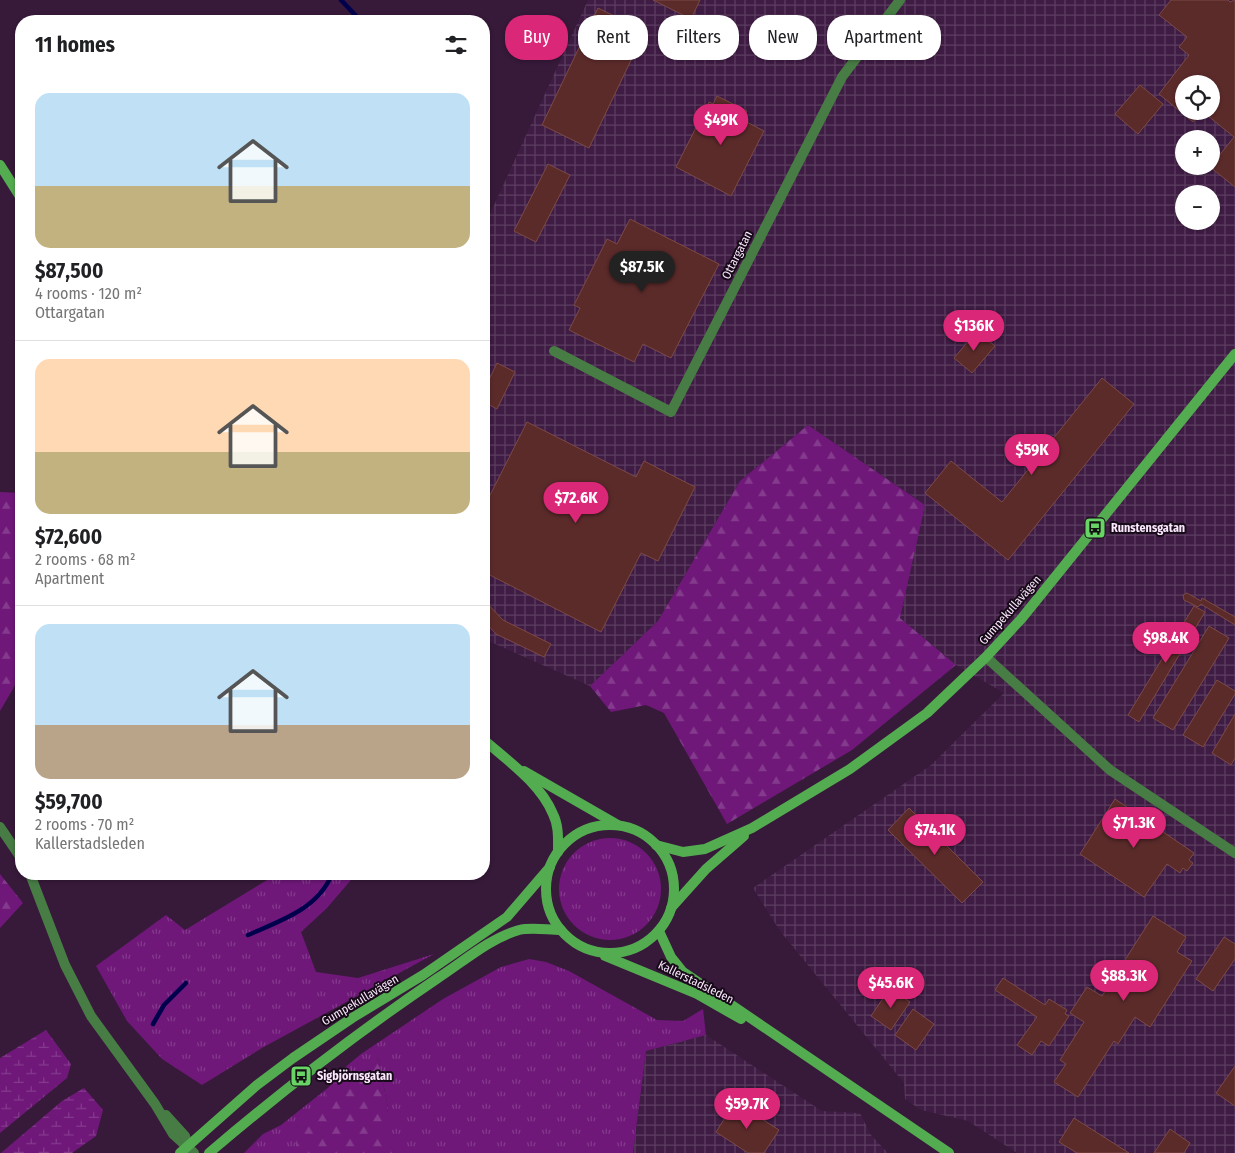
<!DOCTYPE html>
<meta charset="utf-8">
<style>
:root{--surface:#fff;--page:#f6f6f6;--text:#202124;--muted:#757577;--line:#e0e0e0;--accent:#db2777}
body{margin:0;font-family:"Fira Sans Condensed",sans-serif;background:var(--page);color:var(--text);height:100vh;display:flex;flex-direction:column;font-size:19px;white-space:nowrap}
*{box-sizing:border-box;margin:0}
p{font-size:16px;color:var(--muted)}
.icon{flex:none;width:28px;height:28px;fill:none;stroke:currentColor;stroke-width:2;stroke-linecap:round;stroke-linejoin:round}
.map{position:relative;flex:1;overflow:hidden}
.panel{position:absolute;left:15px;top:15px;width:475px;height:865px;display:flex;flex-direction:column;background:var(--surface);border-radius:20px;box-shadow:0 1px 4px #0004}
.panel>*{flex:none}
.banner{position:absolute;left:505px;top:15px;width:475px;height:45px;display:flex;gap:10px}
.tools{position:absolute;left:1175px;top:75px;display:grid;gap:10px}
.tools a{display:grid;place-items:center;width:45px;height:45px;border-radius:50%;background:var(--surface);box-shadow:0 1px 4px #0004;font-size:25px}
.price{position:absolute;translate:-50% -42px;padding:0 11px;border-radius:18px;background:var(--accent);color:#fff;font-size:16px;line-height:32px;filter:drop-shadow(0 1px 2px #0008)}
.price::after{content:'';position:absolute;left:50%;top:30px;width:15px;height:11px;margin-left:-8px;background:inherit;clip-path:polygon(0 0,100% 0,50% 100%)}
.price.current{background:#222;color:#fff}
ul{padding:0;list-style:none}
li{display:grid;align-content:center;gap:10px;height:265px;padding:0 20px}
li+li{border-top:1px solid var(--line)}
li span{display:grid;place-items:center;height:155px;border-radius:15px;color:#555}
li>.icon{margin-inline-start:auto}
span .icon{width:90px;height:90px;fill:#fffc;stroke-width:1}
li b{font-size:21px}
h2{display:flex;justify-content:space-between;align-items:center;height:60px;padding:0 20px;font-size:21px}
.pill{padding:0 18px;border-radius:20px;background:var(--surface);box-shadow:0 1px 4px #0004;font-size:18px;line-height:45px}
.pill.current{background:var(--accent);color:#fff}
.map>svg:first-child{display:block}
</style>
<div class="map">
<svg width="1235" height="1153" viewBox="0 0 1235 1153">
<defs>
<pattern id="industrial-grid" width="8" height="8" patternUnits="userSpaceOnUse" patternTransform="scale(1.25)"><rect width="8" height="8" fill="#3f1c44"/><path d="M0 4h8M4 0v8" fill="none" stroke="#5c3d60"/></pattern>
<pattern id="grass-tufts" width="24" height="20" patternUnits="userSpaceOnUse" patternTransform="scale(1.25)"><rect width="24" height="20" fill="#6f1879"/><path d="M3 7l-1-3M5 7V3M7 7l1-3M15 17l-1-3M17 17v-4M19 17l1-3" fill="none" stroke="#843a8d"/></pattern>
<pattern id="forest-firs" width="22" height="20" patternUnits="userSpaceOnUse" patternTransform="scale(1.25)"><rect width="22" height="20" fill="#6f1879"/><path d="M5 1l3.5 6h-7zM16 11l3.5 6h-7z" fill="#843a8d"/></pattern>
<pattern id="wetland-marsh" width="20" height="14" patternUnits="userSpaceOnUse" patternTransform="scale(1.25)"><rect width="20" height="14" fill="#6f1879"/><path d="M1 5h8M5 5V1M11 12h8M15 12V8" fill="none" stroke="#843a8d"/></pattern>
</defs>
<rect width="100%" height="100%" fill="#37193a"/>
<g fill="url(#industrial-grid)" fill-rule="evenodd">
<path d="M588 0H1235V1153H1017L968 1121 921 1110 905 1099 904 1083 780 931 753 888 931 765 1004 693 956 665 900 618 924 504 808 425 740 481 658 621 590 686 484 639V227ZM1184 84H1211V111H1184ZM1184 139H1211V166H1184ZM1184 194H1211V221H1184Z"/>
<polygon points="706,1035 822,1111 860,1113 871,1135 888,1153 633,1153 646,1051"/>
</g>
<g fill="url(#grass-tufts)">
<circle cx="610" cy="889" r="51"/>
<polygon points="277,874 356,874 327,908 301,932 316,972 358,978 434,954 262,1048 202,1085 162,1059 127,1021 96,966 166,915 185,930"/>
<polygon points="529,959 546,962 569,971 657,1020 683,1021 703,1009 706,1035 646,1051 633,1153 395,1153 383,1134 388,1108 378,1057 296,1128 296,1153 244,1153 263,1134 281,1125 329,1087 343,1069 361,1054 443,999 501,967"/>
</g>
<g fill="url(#forest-firs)">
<polygon points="808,425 925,505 900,618 956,665 852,750 727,824 664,713 646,705 611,712 590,686 658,621 740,481"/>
<polygon points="0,492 21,493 21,675 0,711"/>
<polygon points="0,874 23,903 0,928"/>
<polygon points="378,1057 388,1108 384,1134 395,1153 296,1153 296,1128 337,1083"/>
</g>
<g fill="url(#wetland-marsh)">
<polygon points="46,1030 71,1064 67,1078 0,1133 0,1058"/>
<polygon points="84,1088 103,1110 96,1136 72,1153 1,1153 62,1101"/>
</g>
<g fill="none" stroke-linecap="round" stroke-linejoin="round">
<g stroke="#00004d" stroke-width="4.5">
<polyline points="341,0 361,21"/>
<path d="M248 935C280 921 318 909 332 874"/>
<polyline points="153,1024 164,1005 186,983"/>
</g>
</g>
<g fill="#5b2b2a" stroke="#7c4946">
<polygon points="653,0 700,0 691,19"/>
<polygon points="1171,0 1228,0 1230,2 1235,0 1235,187 1210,167 1234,137 1202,111 1211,111 1211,84 1184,84 1184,111 1201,111 1193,122 1159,94 1189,55 1179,47 1187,37 1159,15"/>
<polygon points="598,8 645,31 589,148 542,125"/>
<polygon points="1140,85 1163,104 1138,134 1115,114"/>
<polygon points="717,96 747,111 743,120 764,131 731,196 676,167 709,102 713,104"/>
<polygon points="548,164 570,175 536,242 514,231"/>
<polygon points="630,219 719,264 671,358 643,344 634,362 569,330 580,308 574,305 607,239 617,244"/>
<polygon points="977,331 995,346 972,373 954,358"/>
<polygon points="497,363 515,372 497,409 484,402 484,390"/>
<polygon points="1102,378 1134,404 1008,560 925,493 951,461 1002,502"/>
<polygon points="527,422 636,477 644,461 695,487 658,561 641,553 601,632 484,572 484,507"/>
<polygon points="1187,593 1201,601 1202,598 1235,617 1235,625 1201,604 1198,607 1184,600 1183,595"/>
<polygon points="484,600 503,620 551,644 544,657 496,634 484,621"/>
<polygon points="1194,606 1205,612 1139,722 1128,715"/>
<polygon points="1209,626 1229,638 1173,730 1153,718"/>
<polygon points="1217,680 1235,691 1235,694 1203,747 1183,735"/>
<polygon points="1235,714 1235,758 1231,765 1212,753"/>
<polygon points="1115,799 1194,853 1189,860 1193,863 1187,871 1183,868 1180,873 1167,864 1144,897 1080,854"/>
<polygon points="909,808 983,882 962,903 888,830"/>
<polygon points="1153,916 1186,937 1177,952 1192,961 1150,1027 1135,1017 1118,1044 1114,1041 1078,1097 1054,1082 1066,1064 1060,1060 1084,1022 1070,1013 1087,987 1102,996"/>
<polygon points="1224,937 1235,944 1235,959 1213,991 1196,979"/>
<polygon points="1003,978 1045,1005 1049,999 1067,1010 1065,1014 1069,1016 1049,1046 1041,1041 1032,1055 1017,1045 1037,1017 995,990"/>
<polygon points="890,988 910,1002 891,1030 871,1016"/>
<polygon points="913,1009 934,1024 916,1050 895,1035"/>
<polygon points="1235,1066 1235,1106 1216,1093"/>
<polygon points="735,1102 779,1130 764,1153 748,1153 716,1132"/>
<polygon points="1074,1118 1129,1153 1077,1153 1059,1142"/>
<polygon points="1170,1129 1190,1143 1184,1153 1154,1153"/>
</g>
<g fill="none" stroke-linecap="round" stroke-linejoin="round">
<g stroke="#477c44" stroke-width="10">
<polyline points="554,351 671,412 842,77 900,0"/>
<polyline points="986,657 1110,770 1235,853"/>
<polyline points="0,827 21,858"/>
<polyline points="30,874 65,965 91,1016 155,1104 173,1134 194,1153"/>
<polyline points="166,1115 185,1136 188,1145"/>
</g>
<g stroke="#54ac51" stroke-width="10">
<polyline points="0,165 21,198"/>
<path d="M484 740C508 761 540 783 553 814 559 826 558 839 558 852"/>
<polyline points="524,771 618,825"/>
<circle cx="610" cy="889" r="64"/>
<polyline points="656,845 683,852 705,849 752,828 850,769 927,713 986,657 1022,618 1235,354"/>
<polyline points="671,908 706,869 744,836"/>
<polyline points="659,931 671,957 683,972 949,1153"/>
<polyline points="605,956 697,994 741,1019"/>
<polyline points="180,1153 257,1085 293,1058 352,1018 423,975 507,917 550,867"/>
<path d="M209 1153C283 1090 358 1032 438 978 463 962 490 938 519 930 532 927 547 930 561 930"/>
</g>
</g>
<defs>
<g id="bus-square" transform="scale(1.125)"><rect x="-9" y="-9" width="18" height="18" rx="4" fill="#68d465" stroke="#170a18"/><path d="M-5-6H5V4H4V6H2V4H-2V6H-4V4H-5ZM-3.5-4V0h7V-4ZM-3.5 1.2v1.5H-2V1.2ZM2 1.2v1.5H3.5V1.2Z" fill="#111"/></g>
</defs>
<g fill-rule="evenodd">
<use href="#bus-square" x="1095" y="528"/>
<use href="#bus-square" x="301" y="1076"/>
</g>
<g text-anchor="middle" stroke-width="4" stroke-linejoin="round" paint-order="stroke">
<g font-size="12" fill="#fbe7fd" stroke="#170a18">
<text transform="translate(737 255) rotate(-63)" y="4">Ottargatan</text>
<text transform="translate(1010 610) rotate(-49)" y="4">Gumpekullavägen</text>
<text transform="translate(696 982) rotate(26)" y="4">Kallerstadsleden</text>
<text transform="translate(360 1000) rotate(-31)" y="4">Gumpekullavägen</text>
</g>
<g font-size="12" font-weight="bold" fill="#fbe7fd" stroke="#170a18" text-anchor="start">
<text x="1111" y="532">Runstensgatan</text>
<text x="317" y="1080">Sigbjörnsgatan</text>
</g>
</g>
</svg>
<div class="tools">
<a><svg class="icon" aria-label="locate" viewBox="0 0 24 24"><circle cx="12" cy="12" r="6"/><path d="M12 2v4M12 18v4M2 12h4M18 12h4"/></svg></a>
<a>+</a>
<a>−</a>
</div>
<b class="price" style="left:721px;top:146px">$49K</b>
<b class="price current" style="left:642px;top:293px">$87.5K</b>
<b class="price" style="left:974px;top:352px">$136K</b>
<b class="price" style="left:1032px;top:476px">$59K</b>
<b class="price" style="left:576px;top:524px">$72.6K</b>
<b class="price" style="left:1166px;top:664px">$98.4K</b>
<b class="price" style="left:1134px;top:849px">$71.3K</b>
<b class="price" style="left:935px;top:856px">$74.1K</b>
<b class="price" style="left:1124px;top:1002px">$88.3K</b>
<b class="price" style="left:891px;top:1009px">$45.6K</b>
<b class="price" style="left:747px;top:1130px">$59.7K</b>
<div class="banner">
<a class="pill current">Buy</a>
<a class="pill">Rent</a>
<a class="pill">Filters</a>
<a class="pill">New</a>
<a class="pill">Apartment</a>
</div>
<section class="panel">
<h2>11 homes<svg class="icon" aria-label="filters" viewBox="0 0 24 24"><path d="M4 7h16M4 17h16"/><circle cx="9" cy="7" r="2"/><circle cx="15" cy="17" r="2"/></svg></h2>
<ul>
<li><span style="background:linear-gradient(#bfe0f5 60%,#c2b280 0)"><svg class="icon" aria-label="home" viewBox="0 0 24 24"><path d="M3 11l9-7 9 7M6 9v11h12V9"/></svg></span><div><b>$87,500</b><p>4 rooms · 120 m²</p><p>Ottargatan</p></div></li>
<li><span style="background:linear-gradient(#ffd9b3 60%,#c2b280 0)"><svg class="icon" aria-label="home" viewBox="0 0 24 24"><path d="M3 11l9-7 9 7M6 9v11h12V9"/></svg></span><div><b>$72,600</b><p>2 rooms · 68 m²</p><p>Apartment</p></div></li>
<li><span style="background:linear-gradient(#bfe0f5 65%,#b9a48a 0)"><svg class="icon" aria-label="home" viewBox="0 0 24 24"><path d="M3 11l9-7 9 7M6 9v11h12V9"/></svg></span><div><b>$59,700</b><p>2 rooms · 70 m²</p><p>Kallerstadsleden</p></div></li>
</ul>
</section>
</div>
